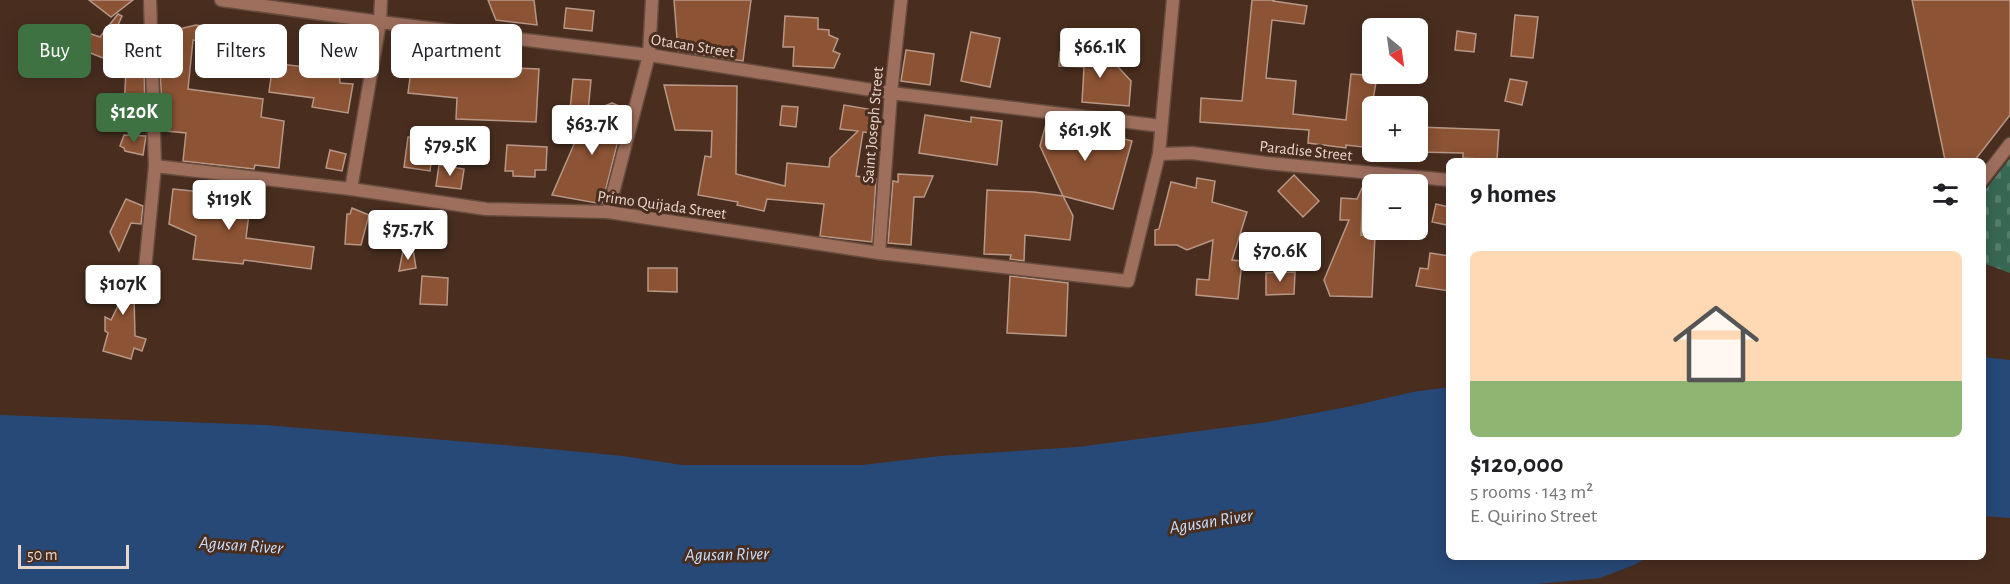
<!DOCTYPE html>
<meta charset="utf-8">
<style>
:root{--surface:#fff;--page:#f6f6f6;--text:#202124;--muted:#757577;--line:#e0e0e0;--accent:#3f7242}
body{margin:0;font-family:"Alegreya Sans",sans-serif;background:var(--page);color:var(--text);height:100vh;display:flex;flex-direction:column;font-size:22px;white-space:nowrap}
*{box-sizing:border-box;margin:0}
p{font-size:20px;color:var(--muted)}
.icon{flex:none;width:33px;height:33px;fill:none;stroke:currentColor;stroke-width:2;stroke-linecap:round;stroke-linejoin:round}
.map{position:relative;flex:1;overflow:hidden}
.drawer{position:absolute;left:1446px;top:158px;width:540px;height:402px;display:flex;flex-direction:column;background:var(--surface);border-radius:9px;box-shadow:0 3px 15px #0003}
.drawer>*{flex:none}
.guide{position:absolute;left:18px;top:24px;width:570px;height:54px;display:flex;gap:12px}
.needle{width:39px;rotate:151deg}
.controls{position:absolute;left:1362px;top:18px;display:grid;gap:12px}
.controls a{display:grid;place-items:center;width:66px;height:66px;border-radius:9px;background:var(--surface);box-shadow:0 3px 15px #0003;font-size:30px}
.scale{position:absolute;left:18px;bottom:15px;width:111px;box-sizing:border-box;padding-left:6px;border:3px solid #e8d6cc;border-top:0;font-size:16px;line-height:21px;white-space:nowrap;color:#e8d6cc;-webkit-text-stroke:4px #492e1f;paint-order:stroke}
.price{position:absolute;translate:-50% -51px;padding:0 14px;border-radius:6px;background:#fff;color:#222;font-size:20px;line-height:39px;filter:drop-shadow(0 2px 3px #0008)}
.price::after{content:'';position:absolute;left:50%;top:36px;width:18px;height:14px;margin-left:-9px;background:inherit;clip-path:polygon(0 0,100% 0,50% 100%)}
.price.current{background:var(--accent);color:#fff}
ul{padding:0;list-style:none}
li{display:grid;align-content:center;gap:12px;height:318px;padding:0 24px}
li+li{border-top:2px solid var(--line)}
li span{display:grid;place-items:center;height:186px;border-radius:9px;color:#555}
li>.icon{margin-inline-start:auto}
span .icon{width:108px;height:108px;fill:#fffc;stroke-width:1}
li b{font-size:26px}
h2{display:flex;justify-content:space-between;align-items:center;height:72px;padding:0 24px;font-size:26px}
.pill{padding:0 21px;border-radius:9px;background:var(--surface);box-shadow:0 3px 15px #0003;font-size:21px;line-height:54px}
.pill.current{background:var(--accent);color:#fff}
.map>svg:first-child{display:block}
</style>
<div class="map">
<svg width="2010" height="584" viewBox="0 0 2010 584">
<defs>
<pattern id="cemetery-stones" width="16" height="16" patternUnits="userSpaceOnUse" patternTransform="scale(1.5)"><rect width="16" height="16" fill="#386853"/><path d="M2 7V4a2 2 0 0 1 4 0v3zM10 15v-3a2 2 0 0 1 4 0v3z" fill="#557d6b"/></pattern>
</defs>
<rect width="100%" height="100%" fill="#492e1f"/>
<polygon fill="url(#cemetery-stones)" points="2010,158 2010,273 1983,263 1983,193"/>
<g fill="#274978">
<polygon points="1983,357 2010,360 2010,518 1983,516"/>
<polygon points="1449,387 1449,556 1648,557 1634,565 1600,578 1537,584 0,584 0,415 265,425 539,448 623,456 682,465 862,465 940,456 1078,447 1268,422 1352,406 1413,392"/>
</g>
<g fill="#8c5334" stroke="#b99786" stroke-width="1.5">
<polygon points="89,0 133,0 111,17"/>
<polygon points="488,0 534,0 537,25 496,20"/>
<polygon points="674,0 751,0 743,61 678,51"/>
<polygon points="1252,0 1274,0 1273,1 1307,6 1304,24 1272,20 1266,78 1296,81 1293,114 1346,120 1351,74 1377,76 1372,106 1372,148 1346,145 1346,148 1308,143 1309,130 1200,122 1201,98 1242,101"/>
<polygon points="1912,0 2010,0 2010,115 1975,160 1945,160"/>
<polygon points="566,8 594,11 592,31 564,28"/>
<polygon points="118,14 122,16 103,58 83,50 91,34 100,37"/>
<polygon points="1515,15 1538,17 1533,58 1511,56"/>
<polygon points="785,16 818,18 818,29 829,30 829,35 838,39 833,51 840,54 834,68 793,66 794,47 783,47"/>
<polygon points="196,25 232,31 229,45 193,40 188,89 263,99 261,117 284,121 279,168 255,165 254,169 183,161 186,133 166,131 162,109 160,68 164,68 170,31"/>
<polygon points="1457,31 1476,34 1474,52 1455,50"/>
<polygon points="971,32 1000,38 990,87 961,81"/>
<polygon points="414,48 442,51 440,65 539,69 536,122 456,119 457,98 408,93"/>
<polygon points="906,50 934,54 930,85 901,81"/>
<polygon points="1060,52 1107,55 1131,81 1129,106 1082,102 1084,67 1059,66"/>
<polygon points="338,54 340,83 353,84 348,113 312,107 314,98 269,92 273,63 321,69 323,56"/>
<polygon points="144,69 145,111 124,109 126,70"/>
<polygon points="573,79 591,80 588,112 570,110"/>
<polygon points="1510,79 1527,82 1522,105 1505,101"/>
<polygon points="664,85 737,86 736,174 785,186 787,163 829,167 830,158 858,131 840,129 844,105 874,110 871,133 863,132 856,176 876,179 872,242 820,236 824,204 767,199 764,211 737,205 738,202 698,195 705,156 711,157 712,131 675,130"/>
<polygon points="612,103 626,109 602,204 552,195 588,112"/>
<polygon points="782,106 798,107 796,127 780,125"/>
<polygon points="925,115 971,122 971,117 1002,121 997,165 919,153"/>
<polygon points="1047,120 1065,123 1132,141 1113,209 1063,196 1040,146"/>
<polygon points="1418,127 1499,130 1497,160 1463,158 1463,153 1418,152"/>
<polygon points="124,135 146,136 143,155 125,151 124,148 120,146"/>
<polygon points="408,137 434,140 430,171 404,167"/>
<polygon points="507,145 547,147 546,170 535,170 535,177 513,176 513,171 505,171"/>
<polygon points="330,150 346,154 342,171 326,168"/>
<polygon points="439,165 464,169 461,189 436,186"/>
<polygon points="898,174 933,176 924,197 914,197 911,245 888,243 893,181 898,182"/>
<polygon points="1294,175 1319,201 1303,217 1278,191"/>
<polygon points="1197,178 1215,181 1212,202 1247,212 1232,260 1242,261 1238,299 1196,295 1197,279 1209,280 1213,240 1187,250 1177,245 1155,245 1155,230 1159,229 1171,182 1196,188"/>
<polygon points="1362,188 1363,188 1361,235 1375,236 1372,297 1330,296 1324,280 1349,220 1340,220 1341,198 1357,199"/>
<polygon points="173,189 251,197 246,238 314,247 311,269 244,260 243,264 193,259 196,236 169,224"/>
<polygon points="987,190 1034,192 1063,196 1073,216 1070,240 1025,235 1024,261 1010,259 1011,255 984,254"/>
<polygon points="126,199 143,206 141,224 131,223 119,251 110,232"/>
<polygon points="1436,204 1449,207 1447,225 1432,222"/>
<polygon points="352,208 369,215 361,245 345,244 347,214 350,214"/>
<polygon points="413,249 416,268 399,271 403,251"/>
<polygon points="1430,253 1449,256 1449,291 1416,286 1420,268 1428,269"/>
<polygon points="114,266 136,267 134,296 135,336 146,339 142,351 134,348 131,359 103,351 108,333 105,331 105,317 111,320 124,294 112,293"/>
<polygon points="648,268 677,268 677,292 648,291"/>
<polygon points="1295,272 1294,294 1266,295 1266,273"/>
<polygon points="422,276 448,278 447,305 420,304"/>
<polygon points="1010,276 1068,283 1066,336 1007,333"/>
</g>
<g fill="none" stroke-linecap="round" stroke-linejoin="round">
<g stroke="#664c3e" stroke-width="15">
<g id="street">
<polyline points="221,0 380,22 649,55 891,93 1161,126"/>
<polyline points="1159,154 1192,153 1266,163 1449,180"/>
<polyline points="155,166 351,189 486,209 608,212 879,253 1128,281 1159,154 1173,0"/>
<polyline points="1983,179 2010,144"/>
<polyline points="351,189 380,22 381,0"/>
<polyline points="608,212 649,55 652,0"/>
<polyline points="879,253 891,93 901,0"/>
<polyline points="143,290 155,166 150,0"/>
</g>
</g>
<use href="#street" stroke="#9f6f5e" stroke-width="12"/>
</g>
<g text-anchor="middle" stroke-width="6" stroke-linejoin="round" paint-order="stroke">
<g font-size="16" fill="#e8d6cc" stroke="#492e1f">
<text transform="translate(693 45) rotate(9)" y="6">Otacan Street</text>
<text transform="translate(872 125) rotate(-85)" y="6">Saint Joseph Street</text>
<text transform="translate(1306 150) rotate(6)" y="6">Paradise Street</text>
<text transform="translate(662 204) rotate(8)" y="6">Primo Quijada Street</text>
</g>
<g font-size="18" font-style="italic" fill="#c9dffd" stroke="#492e1f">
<text transform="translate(1211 521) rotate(-9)" y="6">Agusan River</text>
<text transform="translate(241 545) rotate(4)" y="6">Agusan River</text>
<text transform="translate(727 554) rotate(-1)" y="6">Agusan River</text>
</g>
</g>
</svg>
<div class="controls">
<a><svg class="needle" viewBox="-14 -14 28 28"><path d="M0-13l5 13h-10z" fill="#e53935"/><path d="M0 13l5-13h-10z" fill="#757577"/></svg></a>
<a>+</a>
<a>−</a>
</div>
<div class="scale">50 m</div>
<b class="price" style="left:1100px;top:79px">$66.1K</b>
<b class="price current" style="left:134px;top:144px">$120K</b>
<b class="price" style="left:592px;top:156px">$63.7K</b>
<b class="price" style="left:1085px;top:162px">$61.9K</b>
<b class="price" style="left:450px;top:177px">$79.5K</b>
<b class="price" style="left:229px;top:231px">$119K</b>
<b class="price" style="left:408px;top:261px">$75.7K</b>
<b class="price" style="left:1280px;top:283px">$70.6K</b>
<b class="price" style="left:123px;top:316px">$107K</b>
<div class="guide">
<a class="pill current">Buy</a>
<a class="pill">Rent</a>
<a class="pill">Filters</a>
<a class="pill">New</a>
<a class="pill">Apartment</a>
</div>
<section class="drawer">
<h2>9 homes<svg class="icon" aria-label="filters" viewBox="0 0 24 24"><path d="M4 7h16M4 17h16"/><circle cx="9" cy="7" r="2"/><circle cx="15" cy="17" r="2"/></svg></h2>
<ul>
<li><span style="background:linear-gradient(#ffd9b3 70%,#8fb573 0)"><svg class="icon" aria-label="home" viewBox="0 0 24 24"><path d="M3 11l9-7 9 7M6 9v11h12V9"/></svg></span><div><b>$120,000</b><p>5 rooms · 143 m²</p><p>E. Quirino Street</p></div></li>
</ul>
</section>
</div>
